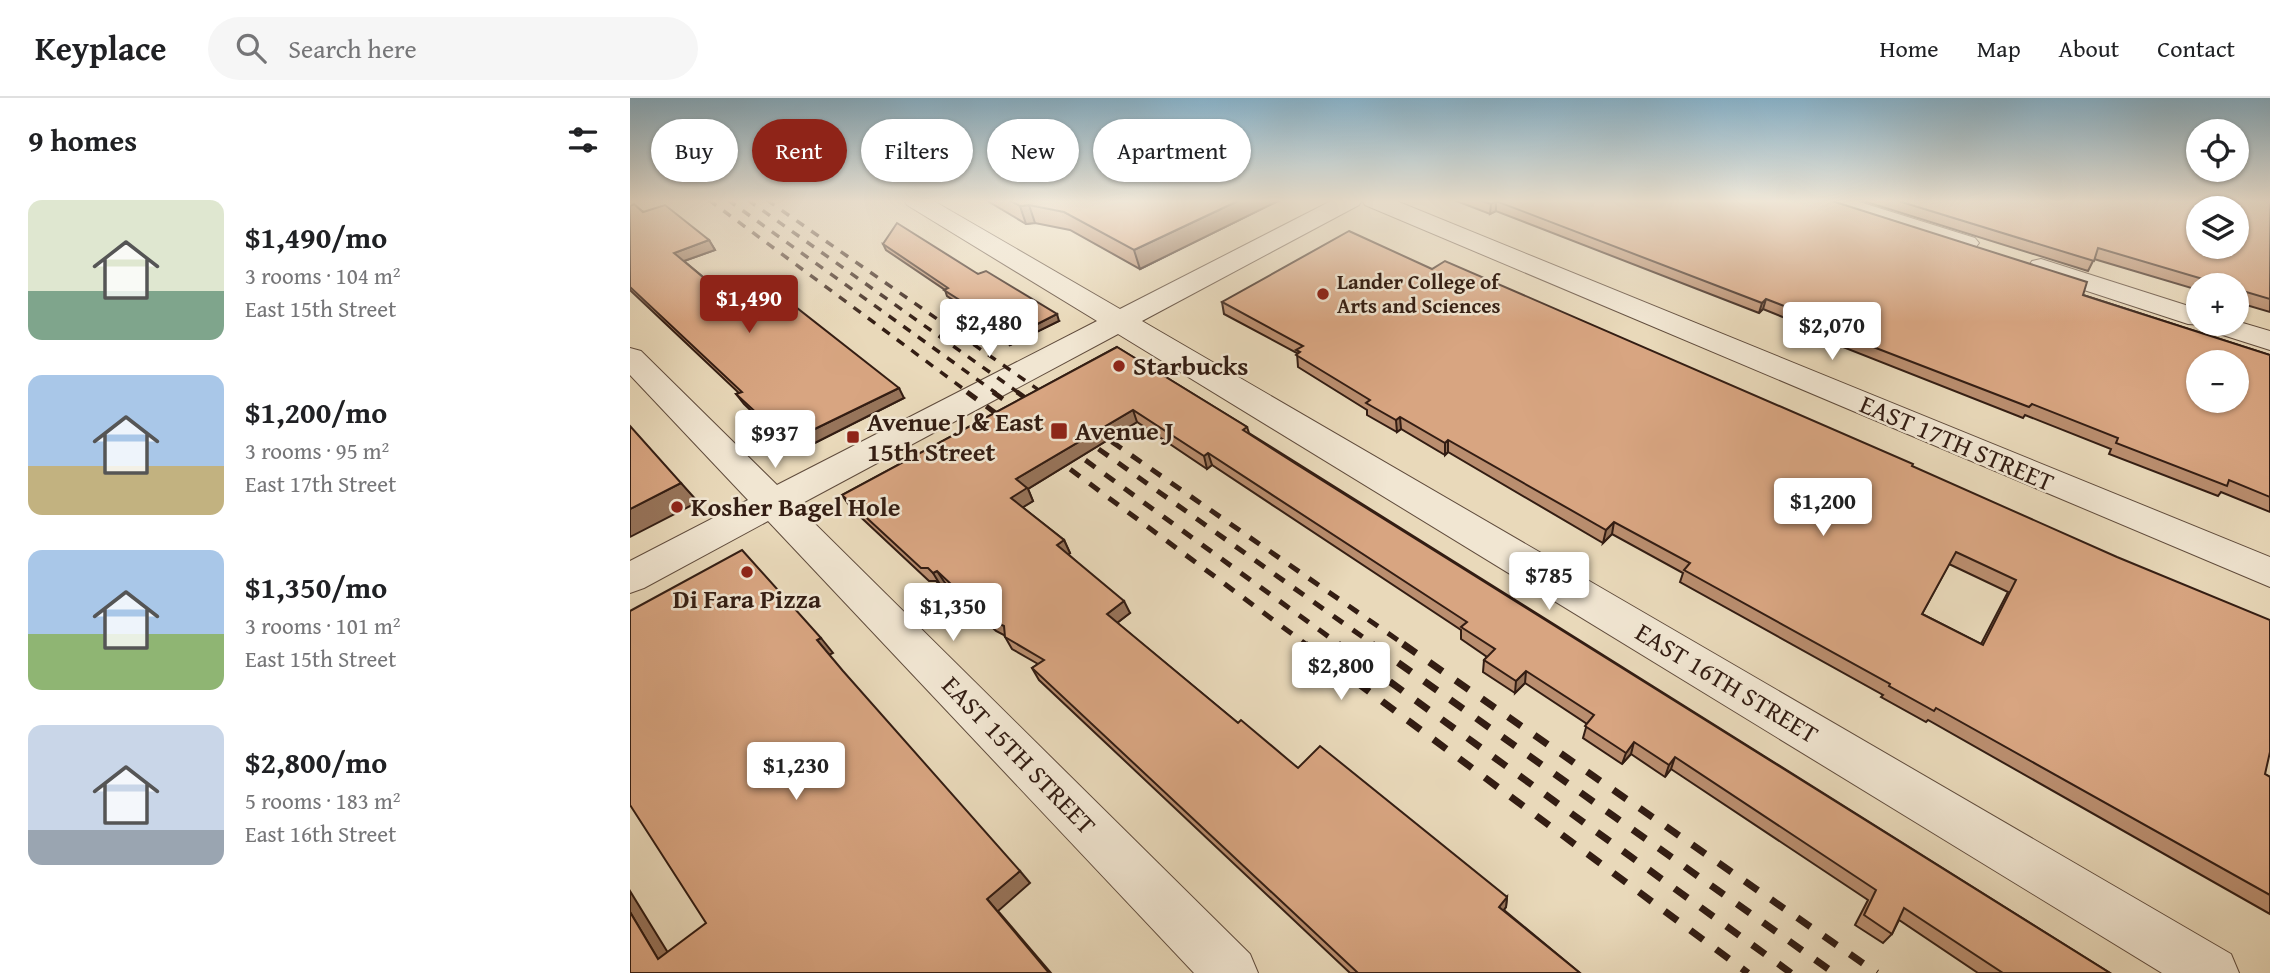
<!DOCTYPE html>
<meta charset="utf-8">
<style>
:root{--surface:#fff;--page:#f6f6f6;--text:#202124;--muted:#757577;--line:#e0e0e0;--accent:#8f2418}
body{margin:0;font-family:"Gentium Book Plus",serif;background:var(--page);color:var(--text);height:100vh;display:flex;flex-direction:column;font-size:26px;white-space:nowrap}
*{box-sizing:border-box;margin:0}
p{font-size:23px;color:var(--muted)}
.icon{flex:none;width:38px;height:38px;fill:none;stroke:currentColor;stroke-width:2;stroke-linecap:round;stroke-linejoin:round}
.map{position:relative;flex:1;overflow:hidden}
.drawer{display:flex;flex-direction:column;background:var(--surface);width:630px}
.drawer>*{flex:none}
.banner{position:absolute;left:21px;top:21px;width:665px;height:63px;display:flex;gap:14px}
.controls{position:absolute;left:1556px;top:21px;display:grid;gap:14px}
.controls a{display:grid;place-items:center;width:63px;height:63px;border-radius:50%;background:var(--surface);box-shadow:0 2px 5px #0004;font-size:35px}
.price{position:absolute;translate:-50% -60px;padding:0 16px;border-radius:7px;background:#fff;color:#222;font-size:23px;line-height:46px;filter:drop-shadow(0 2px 4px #0008)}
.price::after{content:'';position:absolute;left:50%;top:42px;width:21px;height:16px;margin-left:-10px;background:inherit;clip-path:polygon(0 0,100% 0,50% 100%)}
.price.on{background:var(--accent);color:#fff}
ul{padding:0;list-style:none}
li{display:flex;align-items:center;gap:21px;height:175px;padding:0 28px}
li span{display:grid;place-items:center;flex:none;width:196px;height:140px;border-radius:14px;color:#555}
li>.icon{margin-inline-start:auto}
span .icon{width:84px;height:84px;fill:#fffc;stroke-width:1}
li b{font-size:30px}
h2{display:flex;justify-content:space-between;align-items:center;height:84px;padding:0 28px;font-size:30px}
.pill{padding:0 24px;border-radius:32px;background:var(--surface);box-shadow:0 2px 5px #0004;font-size:24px;line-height:63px}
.pill.on{background:var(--accent);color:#fff}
header{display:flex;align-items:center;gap:42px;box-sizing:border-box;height:98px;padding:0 35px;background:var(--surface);border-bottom:2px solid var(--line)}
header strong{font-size:33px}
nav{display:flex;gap:38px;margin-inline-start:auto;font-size:24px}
.search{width:490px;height:63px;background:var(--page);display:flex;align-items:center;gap:18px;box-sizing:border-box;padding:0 24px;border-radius:38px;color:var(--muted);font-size:26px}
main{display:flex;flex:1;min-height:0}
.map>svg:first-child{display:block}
</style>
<header>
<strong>Keyplace</strong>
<div class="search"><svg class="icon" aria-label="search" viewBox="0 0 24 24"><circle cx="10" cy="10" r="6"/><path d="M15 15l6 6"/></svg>Search here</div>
<nav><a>Home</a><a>Map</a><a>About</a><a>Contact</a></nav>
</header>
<main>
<section class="drawer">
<h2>9 homes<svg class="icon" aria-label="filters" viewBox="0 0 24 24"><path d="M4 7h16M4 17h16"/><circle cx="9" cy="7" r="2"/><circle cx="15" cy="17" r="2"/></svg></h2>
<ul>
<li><span style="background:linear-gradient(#dfe7d0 65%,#7fa58c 0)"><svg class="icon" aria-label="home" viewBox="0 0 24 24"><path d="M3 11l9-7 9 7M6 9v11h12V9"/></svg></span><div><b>$1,490/mo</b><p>3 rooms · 104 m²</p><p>East 15th Street</p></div></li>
<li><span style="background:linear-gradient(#a9c7e8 65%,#c2b280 0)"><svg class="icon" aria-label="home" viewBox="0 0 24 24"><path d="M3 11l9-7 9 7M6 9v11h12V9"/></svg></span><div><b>$1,200/mo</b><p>3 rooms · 95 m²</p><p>East 17th Street</p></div></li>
<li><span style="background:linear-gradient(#a9c7e8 60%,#8fb573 0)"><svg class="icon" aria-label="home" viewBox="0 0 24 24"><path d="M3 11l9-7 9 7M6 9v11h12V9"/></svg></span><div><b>$1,350/mo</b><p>3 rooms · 101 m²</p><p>East 15th Street</p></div></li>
<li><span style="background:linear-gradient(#c9d6e8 75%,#9aa5b1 0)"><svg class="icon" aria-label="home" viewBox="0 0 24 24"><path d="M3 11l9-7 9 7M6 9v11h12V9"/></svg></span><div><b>$2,800/mo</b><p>5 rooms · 183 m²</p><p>East 16th Street</p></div></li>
</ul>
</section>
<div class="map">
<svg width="1640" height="875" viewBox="0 0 1640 875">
<rect width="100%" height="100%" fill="#e9d9ba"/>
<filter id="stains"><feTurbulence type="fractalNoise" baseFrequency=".00286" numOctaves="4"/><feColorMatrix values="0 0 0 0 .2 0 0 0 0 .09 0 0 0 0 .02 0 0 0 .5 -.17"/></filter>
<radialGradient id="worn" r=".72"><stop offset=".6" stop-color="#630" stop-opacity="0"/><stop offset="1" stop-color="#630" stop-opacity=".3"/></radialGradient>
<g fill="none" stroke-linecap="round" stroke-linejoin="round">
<g stroke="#604c3d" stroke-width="2">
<g id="minor">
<polygon points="274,102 302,102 490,211 703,102 764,102 1640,459 1640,489 735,107 732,102 729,107 512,223 1601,856 1609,875 1532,875 488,236 167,408 620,856 628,875 564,875 138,423 14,490 0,495 0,463 118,402 0,277 0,250 11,253 147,387 467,223 277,107"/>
<polygon points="1188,102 1223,102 1345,140 1349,145 1345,150 1336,153 1327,150 1191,107"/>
<polygon points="1411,161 1568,211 1568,226 1606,226 1606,223 1640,233 1640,252 1577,232 1573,227 1558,226 1402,175 1398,169 1402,163"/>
</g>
</g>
<use href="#minor" fill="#f1e6d2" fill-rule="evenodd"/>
<g stroke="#331d13" stroke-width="3.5" stroke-dasharray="9 9" stroke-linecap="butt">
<polyline points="79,102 339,295"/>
<polyline points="98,102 366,295"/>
<polyline points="118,102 389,295"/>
<polyline points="137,102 413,295"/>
</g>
<g stroke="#331d13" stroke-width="5" stroke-dasharray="12 12" stroke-linecap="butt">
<polyline points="337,294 379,325"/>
<polyline points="363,294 397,318"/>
<polyline points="387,294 408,309"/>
<polyline points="410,294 425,304"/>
<polyline points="462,330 775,547"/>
<polyline points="449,337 744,547"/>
<polyline points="436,348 710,547"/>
<polyline points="421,357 677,547"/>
</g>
<g stroke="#331d13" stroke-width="7" stroke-dasharray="16 16" stroke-linecap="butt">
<polyline points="675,546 1118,875"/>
<polyline points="708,546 1161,875"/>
<polyline points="742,546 1204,875"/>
<polyline points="773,546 1247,875"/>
</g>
</g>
<g fill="#ba8e6f" stroke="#331d13" stroke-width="2" fill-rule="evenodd">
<polygon points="356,102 650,102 510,171 440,132 405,125 396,126"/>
<polygon points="824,102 1200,102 1453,197 1640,257 1640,414 1591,394 1588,398 1479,356 1481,351 1395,317 1393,320 1190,240 1192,235 1133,211 1129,215 866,113 860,116"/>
<polygon points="1230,102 1640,102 1640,214 1606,204 1606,187 1568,187 1568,192 1464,161 1458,173"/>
<polygon points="0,108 79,142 85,152 54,163 115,214 274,300 165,355 114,306 106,296 109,295 0,192"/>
<polygon points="253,146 348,176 429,223 380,247 335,217 332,211 335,210 317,198 315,192 256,152"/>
<path d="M802 171 1282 369 1635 676 1640 679V816L1298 622 1296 624 1251 599 1253 597 1050 484 1053 475 982 436 973 445 818 354 815 357 771 331 767 334 737 317V312L668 269 667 255 594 216 592 204ZM1319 466 1378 494 1351 546 1292 516Z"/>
<polygon points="487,249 617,329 619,335 1480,875 1348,875 1269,822 1262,836 1253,845 1225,827 1238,802 1041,671 1035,679 1001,656 992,666 953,640 957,626 895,585 885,595 853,574 854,562 857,559 831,541 831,532 582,367 577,371 507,324 398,391 403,403 392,409 434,442 440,455 438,456 500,515 487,525 608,625 668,670 877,799 876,809 874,812 950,875 720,875 409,582 402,570 408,566 382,551 374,537 366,533 315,485 311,488 306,483 299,483 221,410 212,397"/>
</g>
<g fill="#97745a" stroke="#331d13" stroke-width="2">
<polygon points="610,102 650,102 510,171 504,152"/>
<polygon points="866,103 866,113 860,116 861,106"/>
<polygon points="399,107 405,125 396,126 390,108"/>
<polygon points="79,142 85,152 51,164 44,155"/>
<polygon points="1136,201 1133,211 1129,215 1132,205"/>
<polygon points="427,216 429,223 380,247 378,241"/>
<polygon points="269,290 274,300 165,355 158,344"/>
<polygon points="503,312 507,324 398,391 403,403 387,413 381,400 386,381"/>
<polygon points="770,319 771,331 767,334 766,322"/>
<polygon points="818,342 818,354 815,357 815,345"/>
<polygon points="578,355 582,367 577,371 574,358"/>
<polygon points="51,385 68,404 0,439 0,411"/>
<polygon points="984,424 982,436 973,445 976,432"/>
<polygon points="434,442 440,455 432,460 427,447"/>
<polygon points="307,473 315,485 311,488 303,475"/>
<polygon points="494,503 500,515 483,528 477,516"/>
<polygon points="191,540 203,555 199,557 187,542"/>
<polygon points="896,573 895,585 885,595 886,583"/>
<polygon points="1004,644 1001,656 992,666 996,655"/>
<polygon points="1045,659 1041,671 1035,679 1039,667"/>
<polygon points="390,773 400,785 368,813 421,875 419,875 357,801"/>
<polygon points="0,793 48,871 28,861 0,814"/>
<polygon points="877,799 876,809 868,819 869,809"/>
</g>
<g fill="#d8a581" stroke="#331d13" stroke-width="2" fill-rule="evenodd">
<polygon points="379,102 610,102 504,152 434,114 399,107 390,108"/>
<path d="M849 102H1199L1457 184 1453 197 1640 257V399L1599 382 1597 388 1486 345 1488 340 1402 306 1399 309 1194 230 1198 225 1136 201 1132 205 866 103 861 106ZM1568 264H1606V303H1568Z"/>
<path d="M1265 102H1640V201L1606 191V187H1593L1468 150 1464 163ZM1568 110H1606V149H1568Z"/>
<polygon points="4,106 13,114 35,107 79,142 44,155 115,214 153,199 269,290 158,344 106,296 112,294 0,189 0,108"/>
<polygon points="267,125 348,176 356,173 427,216 378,241 332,211 339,208 314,192 318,190 253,146"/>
<path d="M719 133 802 171 815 163 1283 366 1282 368 1487 459 1640 522V654L1635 676 1640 679V797L1306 610 1304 613 1259 588 1260 586 1054 472 1060 465 984 424 976 432 818 342 815 345 770 319 766 322 736 305 740 302 666 257 670 254 666 252 673 248 592 204ZM1326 454 1386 482 1353 547 1292 516Z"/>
<polygon points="487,249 617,329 613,332 666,366 1480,875 1373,875 1274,810 1262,836 1234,817 1246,792 1045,659 1039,667 1004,644 996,655 955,628 964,617 896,573 886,583 854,562 865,551 831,529 837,524 578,355 574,358 503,312 386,381 397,390 381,400 434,442 427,447 494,503 477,516 608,625 611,622 668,670 690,648 877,799 869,809 950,875 728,875 402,570 414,562 375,539 374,528 358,521 307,473 303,475 298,470 291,470 212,397"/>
<polygon points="0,328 51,385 0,411"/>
<polygon points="112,452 191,540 187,542 213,573 390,773 357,801 419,875 0,875 0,814 28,861 76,825 0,707 0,513"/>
</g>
<linearGradient id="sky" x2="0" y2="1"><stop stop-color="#88b6d0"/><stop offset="0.46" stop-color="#f5eee0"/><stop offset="1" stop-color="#f5eee0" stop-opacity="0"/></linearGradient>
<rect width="1640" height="224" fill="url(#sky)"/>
<g fill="#8f2418" stroke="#f1e6d2" stroke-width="2.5">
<circle cx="693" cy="196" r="7"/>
<circle cx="489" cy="268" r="7"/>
<rect x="420" y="324" width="18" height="18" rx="3.5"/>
<rect x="216" y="332" width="14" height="14" rx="3.5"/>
<circle cx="47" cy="409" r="7"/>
<circle cx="117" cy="474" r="7"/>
</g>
<g text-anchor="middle" stroke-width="5" stroke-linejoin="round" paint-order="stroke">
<g font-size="21" font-weight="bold" fill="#331d13" stroke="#f1e6d2" text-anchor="start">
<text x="707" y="191">Lander College of<tspan x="707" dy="24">Arts and Sciences</tspan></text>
</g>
<g font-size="26" font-weight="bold" fill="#331d13" stroke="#f1e6d2" text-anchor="start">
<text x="503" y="277">Starbucks</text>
<text x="237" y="333">Avenue J &amp; East<tspan x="237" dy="30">15th Street</tspan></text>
<text x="445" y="342">Avenue J</text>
<text x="61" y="418">Kosher Bagel Hole</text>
<text x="117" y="510" text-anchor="middle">Di Fara Pizza</text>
</g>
<g font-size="26" fill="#331d13" stroke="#f1e6d2">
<text transform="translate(1327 345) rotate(23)" y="9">EAST 17TH STREET</text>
<text transform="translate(1097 585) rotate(31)" y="9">EAST 16TH STREET</text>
<text transform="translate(389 657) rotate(46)" y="9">EAST 15TH STREET</text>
</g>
</g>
<rect width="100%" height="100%" filter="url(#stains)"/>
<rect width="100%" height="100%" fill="url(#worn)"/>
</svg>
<div class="controls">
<a><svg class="icon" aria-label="locate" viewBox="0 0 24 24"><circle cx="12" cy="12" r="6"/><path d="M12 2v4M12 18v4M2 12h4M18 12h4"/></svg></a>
<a><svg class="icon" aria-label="layers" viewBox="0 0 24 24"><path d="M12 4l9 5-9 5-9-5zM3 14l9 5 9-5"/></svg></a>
<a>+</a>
<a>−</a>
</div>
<b class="price on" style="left:119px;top:237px">$1,490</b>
<b class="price" style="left:359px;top:261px">$2,480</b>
<b class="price" style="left:1202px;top:264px">$2,070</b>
<b class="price" style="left:145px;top:372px">$937</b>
<b class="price" style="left:1193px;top:440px">$1,200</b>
<b class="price" style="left:919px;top:514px">$785</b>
<b class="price" style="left:323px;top:545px">$1,350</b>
<b class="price" style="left:711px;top:604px">$2,800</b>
<b class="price" style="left:166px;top:704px">$1,230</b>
<div class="banner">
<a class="pill">Buy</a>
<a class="pill on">Rent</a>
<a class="pill">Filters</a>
<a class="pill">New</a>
<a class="pill">Apartment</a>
</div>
</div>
</main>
